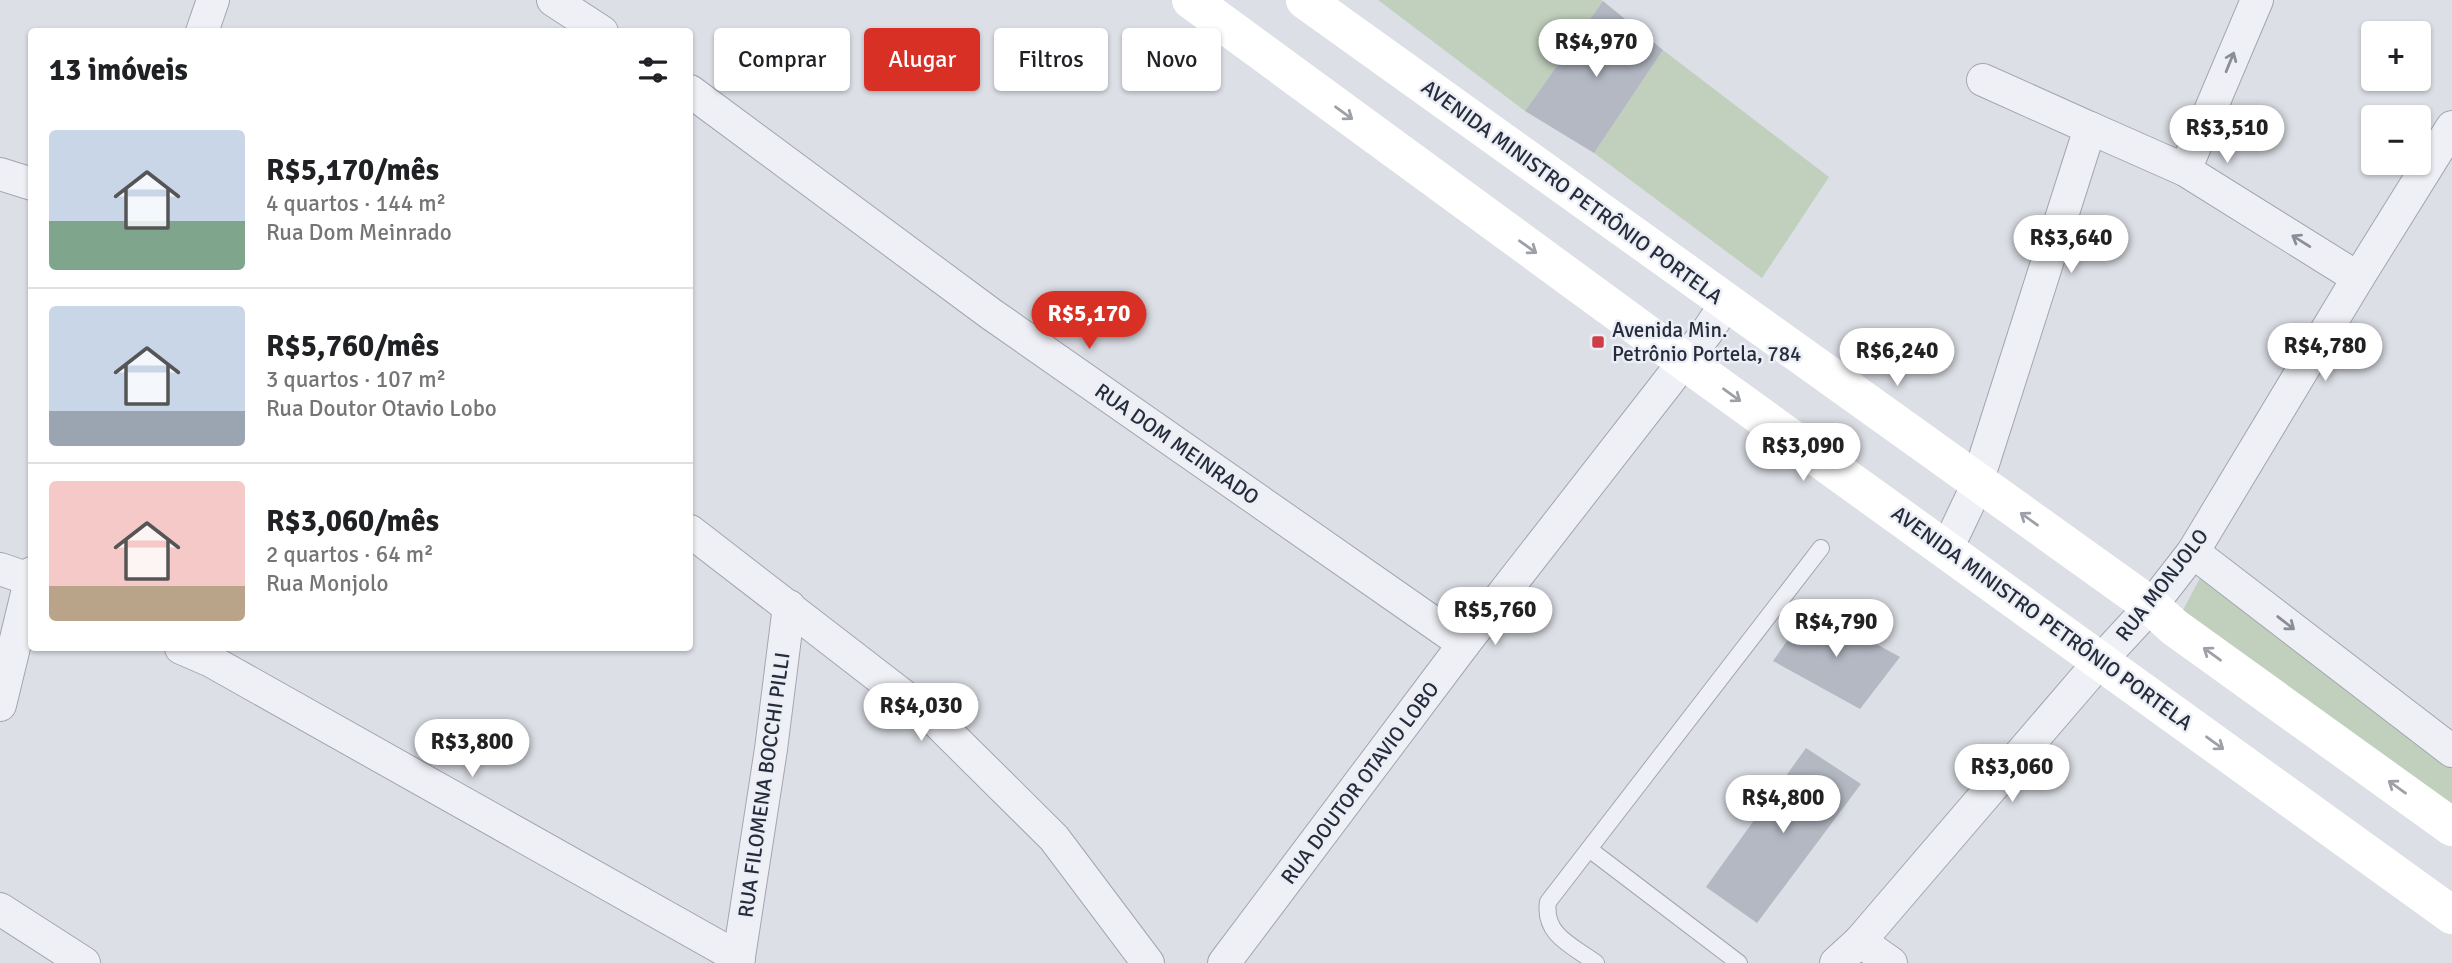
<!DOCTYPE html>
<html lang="pt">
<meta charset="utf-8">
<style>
:root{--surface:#fff;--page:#f2f2f2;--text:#202124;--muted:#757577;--line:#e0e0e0;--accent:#d93025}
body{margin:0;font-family:Signika,sans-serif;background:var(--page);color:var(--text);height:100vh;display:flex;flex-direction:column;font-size:26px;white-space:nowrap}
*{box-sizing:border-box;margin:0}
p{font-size:23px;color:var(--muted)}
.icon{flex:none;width:38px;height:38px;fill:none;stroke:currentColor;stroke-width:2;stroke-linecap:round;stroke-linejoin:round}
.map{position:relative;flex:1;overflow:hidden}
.side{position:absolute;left:28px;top:28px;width:665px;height:623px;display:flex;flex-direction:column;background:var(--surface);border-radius:7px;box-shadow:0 2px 5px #0004}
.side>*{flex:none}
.hud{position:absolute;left:714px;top:28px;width:665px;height:63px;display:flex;gap:14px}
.fabs{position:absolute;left:2361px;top:21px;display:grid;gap:14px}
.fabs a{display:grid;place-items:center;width:70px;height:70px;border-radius:7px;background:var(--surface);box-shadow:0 2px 5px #0004;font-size:35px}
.price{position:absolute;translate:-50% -60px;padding:0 16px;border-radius:24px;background:#fff;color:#222;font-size:23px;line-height:46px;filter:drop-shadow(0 2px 4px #0008)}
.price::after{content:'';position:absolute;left:50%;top:42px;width:21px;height:16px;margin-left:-10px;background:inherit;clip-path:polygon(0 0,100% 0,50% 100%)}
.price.active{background:var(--accent);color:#fff}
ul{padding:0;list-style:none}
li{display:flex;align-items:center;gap:21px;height:175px;padding:0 21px}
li+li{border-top:2px solid var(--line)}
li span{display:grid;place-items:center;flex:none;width:196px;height:140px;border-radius:7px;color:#555}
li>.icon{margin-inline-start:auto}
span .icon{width:84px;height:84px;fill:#fffc;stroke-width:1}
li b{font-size:30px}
h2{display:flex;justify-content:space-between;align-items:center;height:84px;padding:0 21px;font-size:30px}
.tag{padding:0 24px;border-radius:7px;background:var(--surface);box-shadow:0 2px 5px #0004;font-size:24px;line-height:63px}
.tag.active{background:var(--accent);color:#fff}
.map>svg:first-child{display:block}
</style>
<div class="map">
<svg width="2452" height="963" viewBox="0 0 2452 963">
<rect width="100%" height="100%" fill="#dcdfe6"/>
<g fill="#c0d0bd">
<polygon points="1378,0 1601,0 1603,1 1525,111"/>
<polygon points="1663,50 1829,177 1762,278 1594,153"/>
<polygon points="2208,563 2452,740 2452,827 2174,627"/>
</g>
<g fill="#b3b8c3">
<polygon points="1603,1 1663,50 1594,153 1525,111"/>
<polygon points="1810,608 1900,657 1860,709 1773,661"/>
<polygon points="1806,748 1861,784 1757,923 1706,887"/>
</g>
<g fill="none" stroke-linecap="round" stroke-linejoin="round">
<g stroke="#a2a6b0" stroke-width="18">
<g id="lane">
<polyline points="1589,849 1739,963"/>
<path d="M1596 963C1573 946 1543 935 1548 902L1821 548"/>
</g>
</g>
<g stroke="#a2a6b0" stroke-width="34">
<g id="street">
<polyline points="553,0 602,32"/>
<polyline points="2257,0 2185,170 2358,278"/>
<polyline points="202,32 213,0"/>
<polyline points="690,91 991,314 1464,644"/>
<polyline points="2090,128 2185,170"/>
<polyline points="0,174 32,184"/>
<polyline points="690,531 936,721 1054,838 1148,963"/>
<polyline points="1947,549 1974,492 2090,128 1983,80"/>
<polyline points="2193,552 2452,751"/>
<polyline points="0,569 32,580"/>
<polyline points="181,648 211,661 739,958"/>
<polyline points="0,705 32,573"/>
<polyline points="0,909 84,963"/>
<polyline points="1860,941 1891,963"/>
<polyline points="738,963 771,749 789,606"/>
<polyline points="1224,963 1464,644 1707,332 1726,303"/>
<polyline points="1836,963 1860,941 2101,660 2151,606 2193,552 2358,278 2452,127"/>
</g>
</g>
<use href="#lane" stroke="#eef0f5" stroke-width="16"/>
<use href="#street" stroke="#eef0f5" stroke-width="32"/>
<g stroke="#fff" stroke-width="38">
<polyline points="1191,0 1684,361 2452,915"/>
<polyline points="1305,0 2151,606 2174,627 2452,827"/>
</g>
</g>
<defs><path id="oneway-shaft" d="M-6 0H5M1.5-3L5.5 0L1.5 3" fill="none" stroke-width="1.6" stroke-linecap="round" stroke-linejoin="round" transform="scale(1.75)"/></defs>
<g stroke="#8a8e98">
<use href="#oneway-shaft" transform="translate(2230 62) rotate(-68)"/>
<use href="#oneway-shaft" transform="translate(2301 241) rotate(-148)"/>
<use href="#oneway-shaft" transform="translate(2286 623) rotate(38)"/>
</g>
<g stroke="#9da0a7">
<use href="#oneway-shaft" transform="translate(1344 113) rotate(36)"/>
<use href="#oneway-shaft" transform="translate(1528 247) rotate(36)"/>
<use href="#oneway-shaft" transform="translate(1732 395) rotate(36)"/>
<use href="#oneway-shaft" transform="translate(2029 519) rotate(-144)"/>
<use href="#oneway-shaft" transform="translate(2212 654) rotate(-144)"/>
<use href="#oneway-shaft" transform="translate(2215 743) rotate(36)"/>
<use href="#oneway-shaft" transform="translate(2397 787) rotate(-144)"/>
</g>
<rect fill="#ce3e49" stroke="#ebeef4" stroke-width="2.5" x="1591" y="335" width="14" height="14" rx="3.5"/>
<g text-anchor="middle" stroke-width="5" stroke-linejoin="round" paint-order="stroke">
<g font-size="21" fill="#262c3c" stroke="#ebeef4">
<text transform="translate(1572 192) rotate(36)" y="7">AVENIDA MINISTRO PETRÔNIO PORTELA</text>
<text transform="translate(1177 444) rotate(35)" y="7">RUA DOM MEINRADO</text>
<text transform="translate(2162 585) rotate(-52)" y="7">RUA MONJOLO</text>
<text transform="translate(2042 618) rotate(36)" y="7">AVENIDA MINISTRO PETRÔNIO PORTELA</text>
<text transform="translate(1360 783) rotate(-53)" y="7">RUA DOUTOR OTAVIO LOBO</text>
<text transform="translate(764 785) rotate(-82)" y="7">RUA FILOMENA BOCCHI PILLI</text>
</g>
<g font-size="21" fill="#262c3c" stroke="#ebeef4" text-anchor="start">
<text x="1612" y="337">Avenida Min.<tspan x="1612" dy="24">Petrônio Portela, 784</tspan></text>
</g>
</g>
</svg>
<div class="fabs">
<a>+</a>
<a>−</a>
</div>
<b class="price" style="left:1596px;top:79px">R$4,970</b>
<b class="price" style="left:2227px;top:165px">R$3,510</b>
<b class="price" style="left:2071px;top:275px">R$3,640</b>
<b class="price active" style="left:1089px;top:351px">R$5,170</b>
<b class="price" style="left:2325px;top:383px">R$4,780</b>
<b class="price" style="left:1897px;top:388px">R$6,240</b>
<b class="price" style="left:1803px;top:483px">R$3,090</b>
<b class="price" style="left:1495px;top:647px">R$5,760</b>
<b class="price" style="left:1836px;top:659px">R$4,790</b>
<b class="price" style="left:921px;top:743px">R$4,030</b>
<b class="price" style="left:472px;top:779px">R$3,800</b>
<b class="price" style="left:2012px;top:804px">R$3,060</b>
<b class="price" style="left:1783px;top:835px">R$4,800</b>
<div class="hud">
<a class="tag">Comprar</a>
<a class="tag active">Alugar</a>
<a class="tag">Filtros</a>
<a class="tag">Novo</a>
</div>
<section class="side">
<h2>13 imóveis<svg class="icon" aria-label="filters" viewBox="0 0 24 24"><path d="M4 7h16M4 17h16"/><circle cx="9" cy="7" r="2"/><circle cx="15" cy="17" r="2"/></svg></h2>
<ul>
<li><span style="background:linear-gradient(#c9d6e8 65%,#7fa58c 0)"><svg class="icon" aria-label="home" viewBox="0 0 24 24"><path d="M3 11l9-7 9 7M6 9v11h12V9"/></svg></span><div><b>R$5,170/mês</b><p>4 quartos · 144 m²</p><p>Rua Dom Meinrado</p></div></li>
<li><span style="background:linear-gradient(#c9d6e8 75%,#9aa5b1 0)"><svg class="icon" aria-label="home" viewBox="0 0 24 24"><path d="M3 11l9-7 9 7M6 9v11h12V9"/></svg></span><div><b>R$5,760/mês</b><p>3 quartos · 107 m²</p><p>Rua Doutor Otavio Lobo</p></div></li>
<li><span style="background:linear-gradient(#f6c9c9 75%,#b9a48a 0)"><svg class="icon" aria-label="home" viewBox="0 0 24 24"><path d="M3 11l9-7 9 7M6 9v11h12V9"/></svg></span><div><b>R$3,060/mês</b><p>2 quartos · 64 m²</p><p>Rua Monjolo</p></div></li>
</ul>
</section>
</div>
